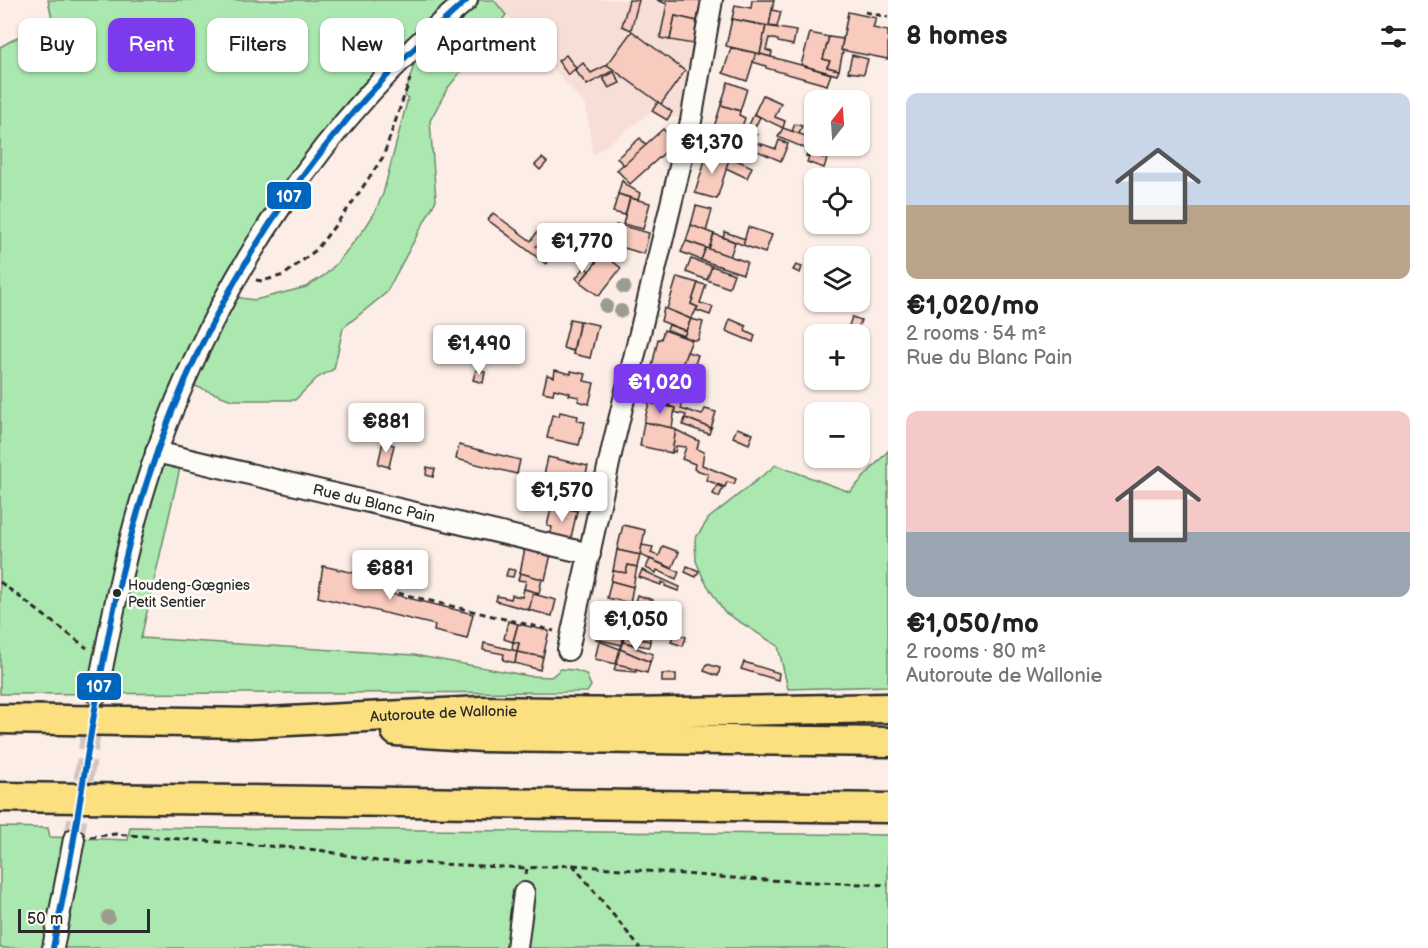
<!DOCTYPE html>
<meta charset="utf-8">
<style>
:root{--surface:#fff;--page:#f6f6f6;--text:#202124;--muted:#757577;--accent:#7c3aed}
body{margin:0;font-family:"Balsamiq Sans",sans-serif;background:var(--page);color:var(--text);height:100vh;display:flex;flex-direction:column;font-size:22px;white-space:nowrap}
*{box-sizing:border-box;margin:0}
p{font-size:20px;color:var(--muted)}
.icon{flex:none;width:33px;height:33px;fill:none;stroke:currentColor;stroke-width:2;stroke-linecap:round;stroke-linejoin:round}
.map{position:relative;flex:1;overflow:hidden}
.sheet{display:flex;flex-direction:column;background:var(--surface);width:540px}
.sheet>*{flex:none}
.guide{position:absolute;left:18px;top:18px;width:570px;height:54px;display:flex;gap:12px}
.needle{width:39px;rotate:17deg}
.controls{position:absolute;left:804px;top:90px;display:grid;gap:12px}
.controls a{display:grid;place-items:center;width:66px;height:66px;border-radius:12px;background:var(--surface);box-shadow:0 2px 4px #0004;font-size:30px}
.scale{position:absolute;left:18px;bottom:15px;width:132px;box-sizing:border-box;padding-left:6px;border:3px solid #2b2b2b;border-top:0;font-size:16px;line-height:21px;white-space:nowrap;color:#2b2b2b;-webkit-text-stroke:4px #fdfcf7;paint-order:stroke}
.price{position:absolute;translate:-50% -51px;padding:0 14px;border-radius:6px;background:#fff;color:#222;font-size:20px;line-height:39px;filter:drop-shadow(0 2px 3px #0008)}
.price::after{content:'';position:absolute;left:50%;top:36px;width:18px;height:14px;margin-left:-9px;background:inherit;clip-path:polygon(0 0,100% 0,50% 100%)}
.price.current{background:var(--accent);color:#fff}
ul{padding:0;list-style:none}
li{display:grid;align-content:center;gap:12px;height:318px;padding:0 18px}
li span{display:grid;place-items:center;height:186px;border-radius:12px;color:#555}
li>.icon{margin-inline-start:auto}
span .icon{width:108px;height:108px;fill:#fffc;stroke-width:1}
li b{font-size:26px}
h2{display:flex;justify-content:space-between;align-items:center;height:72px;padding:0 18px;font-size:26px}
.pill{padding:0 21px;border-radius:12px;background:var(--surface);box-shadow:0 2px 4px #0004;font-size:21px;line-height:54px}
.pill.current{background:var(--accent);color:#fff}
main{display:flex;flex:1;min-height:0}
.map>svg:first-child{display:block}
</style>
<main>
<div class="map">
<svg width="888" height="948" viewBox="0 0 888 948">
<rect width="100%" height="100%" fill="#fcede6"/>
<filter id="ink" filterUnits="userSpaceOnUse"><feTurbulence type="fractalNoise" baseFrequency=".0167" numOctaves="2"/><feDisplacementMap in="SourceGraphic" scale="12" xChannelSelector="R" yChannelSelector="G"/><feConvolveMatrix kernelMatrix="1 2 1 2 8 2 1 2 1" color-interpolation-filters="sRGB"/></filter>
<g filter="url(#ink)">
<polygon fill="#f7ded6" points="494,0 712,0 691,121 650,112 593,155 586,106"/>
<g fill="#abe8af" stroke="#6b8a6d" stroke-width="1.5" fill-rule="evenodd">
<path d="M48 0H494L506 15 447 89 430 121 436 200 386 293 343 328 334 369 317 378 295 400H232L184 382 157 452 182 459 141 638 414 655 529 676 551 677 561 669 574 670 586 674 591 686 587 692 0 694V47L52 18ZM420 43 405 96 408 98 383 194 374 214 365 228 337 263 325 275 306 287 255 300 226 296 370 94Z"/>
<polygon points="888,451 888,686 788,689 778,646 724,612 704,580 696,561 695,539 709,518 776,465 850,492"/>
<polygon points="0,827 48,828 50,837 128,840 130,827 888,835 888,948 0,948"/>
</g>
<g fill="#f9cabe" stroke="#2b2b2b" stroke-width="1.5">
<polygon points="629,0 639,0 631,30 622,26"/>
<polygon points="657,0 701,0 697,21 675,16 670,40 660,38 667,4"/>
<polygon points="752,0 774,0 769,26 732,19 735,5 751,8"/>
<polygon points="772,10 781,12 777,27 769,26"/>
<polygon points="848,12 876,18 873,28 888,31 888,59 841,50"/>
<polygon points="675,16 697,21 693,44 670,40"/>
<polygon points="732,19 766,26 760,54 726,46"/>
<polygon points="766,26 796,31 793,45 778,42 778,40 769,38 766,50 772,52 771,57 760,54"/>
<polygon points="632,31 685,71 661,104 607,65"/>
<polygon points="810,33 829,37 823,59 830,61 827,67 839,70 837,75 801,65"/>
<polygon points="829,37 843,39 841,50 843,51 839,70 827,67 830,61 823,59"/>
<polygon points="731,48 756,53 747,81 723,73"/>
<polygon points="756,53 801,65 831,74 827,85 766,68 766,66 753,62"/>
<polygon points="566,55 576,68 568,75 558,61"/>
<polygon points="852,55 868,59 864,74 848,72"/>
<polygon points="583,63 591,73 607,65 614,70 587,85 575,70"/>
<polygon points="614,72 620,83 609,88 603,78"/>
<polygon points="728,82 747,89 740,111 721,105"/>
<polygon points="763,95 781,103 775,117 785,121 783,128 754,114"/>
<polygon points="658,102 672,112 667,120 652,111"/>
<polygon points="721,105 740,111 739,115 745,118 739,136 714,127"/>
<polygon points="754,114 760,117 755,127 749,125"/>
<polygon points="795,124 802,126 799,134 792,131"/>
<polygon points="714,127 739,136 730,157 708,150"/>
<polygon points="783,128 814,139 814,146 816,146 814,152 778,137"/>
<polygon points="663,129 674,141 672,146 630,184 617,170"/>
<polygon points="741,129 757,135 754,141 739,135"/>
<polygon points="739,135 762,145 762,144 776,149 779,140 788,144 781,161 736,142"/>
<polygon points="640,138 646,145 624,165 617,158"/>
<polygon points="708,150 730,157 717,199 695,193"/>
<polygon points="808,151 827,159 824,168 807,162 809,157 806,156"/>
<polygon points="730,157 752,167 747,178 726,168"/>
<polygon points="542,158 547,162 540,170 535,165"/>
<polygon points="622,180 626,185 640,193 638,200 618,194"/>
<polygon points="618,194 630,198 625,215 613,212"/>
<polygon points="630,198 650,203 643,229 623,224"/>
<polygon points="696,206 712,210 706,232 691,225"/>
<polygon points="860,212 865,213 861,225 856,224 860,224"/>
<polygon points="493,213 531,241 537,232 543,237 536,246 551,257 546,264 488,220"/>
<polygon points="616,225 623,226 619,240 614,238"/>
<polygon points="691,225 714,234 709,249 686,241"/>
<polygon points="623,226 649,233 644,254 618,246"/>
<polygon points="748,227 772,235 765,253 743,245"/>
<polygon points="725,232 745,239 743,245 723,237"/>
<polygon points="714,234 735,242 730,257 709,249"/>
<polygon points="686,241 706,248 701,260 681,252"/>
<polygon points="589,242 603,254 596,262 591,258 587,264 578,256"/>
<polygon points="706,248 747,262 743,274 701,260"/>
<polygon points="603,254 621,268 599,296 580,282"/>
<polygon points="691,259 712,266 707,280 686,272"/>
<polygon points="796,265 802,267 800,273 793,270"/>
<polygon points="712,266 734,274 729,288 707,280"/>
<polygon points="585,267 589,271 580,282 576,278"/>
<polygon points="677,277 698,283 691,304 698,307 691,319 667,309"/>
<polygon points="698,283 706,285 700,303 713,307 710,315 696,310 698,307 691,304"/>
<polygon points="664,308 691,319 686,331 661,321"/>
<polygon points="852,317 861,320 856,334 847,331"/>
<polygon points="570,319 580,321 573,351 563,348"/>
<polygon points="691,319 703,322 698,340 692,340 684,336"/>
<polygon points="730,319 746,326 745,331 755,336 753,342 726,331"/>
<polygon points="580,321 598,325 590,358 573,354"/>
<polygon points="669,325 686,331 684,336 667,330"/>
<polygon points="664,330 692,340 681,368 670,364 667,374 651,371 658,339 661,339"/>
<polygon points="687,352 698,355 693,370 681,368"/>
<polygon points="476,370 485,372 483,383 473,380"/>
<polygon points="555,370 571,374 571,371 586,374 584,381 594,383 589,404 578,401 579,397 569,395 570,393 554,389 553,394 543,392 547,375 554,377"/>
<polygon points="651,371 674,374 672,383 649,378"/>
<polygon points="649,378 674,384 672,395 647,391"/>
<polygon points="647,391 672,395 669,406 644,402"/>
<polygon points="672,396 683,401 681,409 687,411 687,410 702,415 705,409 716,412 711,428 685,418 686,415 674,412 675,408 669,406"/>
<polygon points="649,403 675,408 672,428 644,422"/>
<polygon points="560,412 578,416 577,421 585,422 579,445 547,438 552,415 559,416"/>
<polygon points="685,418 711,428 709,434 683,425"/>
<polygon points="644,422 672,428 676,430 672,453 640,446"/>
<polygon points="737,428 753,434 749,444 733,437"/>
<polygon points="676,430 699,441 697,449 704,452 702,465 736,479 734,484 727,482 725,487 706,480 708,474 694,469 695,464 682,459 686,447 676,446 675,452 672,451"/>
<polygon points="383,442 394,445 389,467 378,464"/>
<polygon points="459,445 520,460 517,474 456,459"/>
<polygon points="548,457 588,466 582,489 543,480"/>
<polygon points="427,467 435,469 433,477 426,475"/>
<polygon points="557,483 582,489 577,511 552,505"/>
<polygon points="717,485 723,488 719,497 713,494"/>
<polygon points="552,505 577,511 570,542 550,537 552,527 547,526"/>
<polygon points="623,525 645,530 640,555 617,550"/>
<polygon points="642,545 653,547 651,553 659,556 663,546 679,552 672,568 640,555"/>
<polygon points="525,548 551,554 545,580 520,573"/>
<polygon points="617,550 640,555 637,567 628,565 626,573 613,571"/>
<polygon points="650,559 679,572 676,579 657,570 656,573 646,568"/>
<polygon points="628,565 637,567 633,587 611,581 613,571 626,573"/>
<polygon points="323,566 395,582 392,594 473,614 467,639 434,631 435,625 318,597"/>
<polygon points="687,566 699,571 696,577 685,572"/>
<polygon points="508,569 515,570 513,577 506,576"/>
<polygon points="642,570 680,587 678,591 665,586 666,584 662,582 661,585 639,577"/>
<polygon points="520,573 542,579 539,593 524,589 526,581 518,580"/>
<polygon points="611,581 633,587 630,603 607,598"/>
<polygon points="524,589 539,593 538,595 533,594 529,610 496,601 497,596 511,599 512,595 522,597"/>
<polygon points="533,594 556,600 552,616 529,610"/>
<polygon points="637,595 653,600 650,607 635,602"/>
<polygon points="603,604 629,609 626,624 600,618"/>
<polygon points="629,609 643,612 642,618 639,617 638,621 653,625 652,629 626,624"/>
<polygon points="600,618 626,624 624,635 598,630"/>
<polygon points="508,621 518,624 513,642 504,639"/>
<polygon points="518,624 549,631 543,657 517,652 519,643 513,642"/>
<polygon points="626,624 652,629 650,637 625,632"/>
<polygon points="598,630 624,635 622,645 596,639"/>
<polygon points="674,633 686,637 683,646 671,642"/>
<polygon points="632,634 650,637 650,641 631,638"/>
<polygon points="624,635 631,638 638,639 637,645 623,642"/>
<polygon points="638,639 650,641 649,647 637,645"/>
<polygon points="599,641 620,649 616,664 595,659"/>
<polygon points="513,642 519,643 517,651 512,650"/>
<polygon points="623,642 637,646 636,648 653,654 650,662 620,649"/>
<polygon points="484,643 517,651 515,663 503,660 504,654 483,650"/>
<polygon points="620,649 650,662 647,673 616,664"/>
<polygon points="517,652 543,657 540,670 515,663"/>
<polygon points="744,662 779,673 778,680 741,669"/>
<polygon points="616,664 626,666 636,670 636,672 614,670"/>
<polygon points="707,664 720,668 718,676 704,671"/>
<rect x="662" y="674" width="14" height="8"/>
</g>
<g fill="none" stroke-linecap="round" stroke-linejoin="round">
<polyline stroke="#d2c6c1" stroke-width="20" stroke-dasharray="20 10" stroke-linecap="butt" points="74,839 97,694"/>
<g stroke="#2b2b2b" stroke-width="24">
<g id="minor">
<path id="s1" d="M156 452 590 554"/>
<polyline points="568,650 613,445 691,121 712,0"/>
<path d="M97 694C113 612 129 530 157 451 218 279 326 117 467 0"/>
<polyline points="53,948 74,839"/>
<polyline points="517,948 524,893"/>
</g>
</g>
<g stroke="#2b2b2b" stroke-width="33">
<g id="highway">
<path id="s2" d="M0 719 250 723 481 711 630 713 888 708"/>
<polyline points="396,731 482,737 888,742"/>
<polyline points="0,797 888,808"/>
</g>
</g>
<g stroke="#2b2b2b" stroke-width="3" stroke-dasharray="6 4.5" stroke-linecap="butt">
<polyline points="865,12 888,17"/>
<polyline points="256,280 262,281 284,275 316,250 350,206 383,157 410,79"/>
<polyline points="0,582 87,648"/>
<polyline points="398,593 554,631"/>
<polyline points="90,837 116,834 319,850 377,861 527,868"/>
<polyline points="573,865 745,879 888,885"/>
<polyline points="526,875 527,868 573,865 640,948"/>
</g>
<use href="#minor" stroke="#fdfcf7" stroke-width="20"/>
<use href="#highway" stroke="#fce080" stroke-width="28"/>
<g stroke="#fdfcf7" stroke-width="10">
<path id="bus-1" d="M53 948C60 911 68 875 74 838 90 740 104 641 129 544 162 415 217 297 294 188 316 158 339 128 364 100 396 65 431 32 467 0"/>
</g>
<use href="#bus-1" stroke="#0065bd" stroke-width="6"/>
</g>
<g fill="#9b9c91">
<circle cx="624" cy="287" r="7"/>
<circle cx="606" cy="306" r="7"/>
<circle cx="621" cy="311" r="7"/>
<circle cx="108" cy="917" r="7"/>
</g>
</g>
<circle fill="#2b2b2b" stroke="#fdfcf7" stroke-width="2" cx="117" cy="593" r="5"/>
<g text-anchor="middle" stroke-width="5" stroke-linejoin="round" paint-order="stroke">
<g font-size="14" fill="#2b2b2b" stroke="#fdfcf7" text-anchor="start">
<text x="128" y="590">Houdeng-Gœgnies<tspan x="128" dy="17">Petit Sentier</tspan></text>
</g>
<g font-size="15" fill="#2b2b2b" stroke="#fdfcf7">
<text dy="5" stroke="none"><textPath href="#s1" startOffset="224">Rue du Blanc Pain</textPath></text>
<text dy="5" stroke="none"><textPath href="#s2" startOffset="444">Autoroute de Wallonie</textPath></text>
</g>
</g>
<g stroke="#fdfcf7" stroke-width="2">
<rect x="266" y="181" width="46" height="29" rx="6" fill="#0065bd"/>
<rect x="76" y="672" width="46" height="29" rx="6" fill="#0065bd"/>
</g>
<g font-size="16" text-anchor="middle" font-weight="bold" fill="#fff">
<text x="289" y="202">107</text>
<text x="99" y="692">107</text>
</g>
</svg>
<div class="controls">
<a><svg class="needle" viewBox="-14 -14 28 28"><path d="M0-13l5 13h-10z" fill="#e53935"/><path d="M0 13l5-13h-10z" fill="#757577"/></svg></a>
<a><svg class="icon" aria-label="locate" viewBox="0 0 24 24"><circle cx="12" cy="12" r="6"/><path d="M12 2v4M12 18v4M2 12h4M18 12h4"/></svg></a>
<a><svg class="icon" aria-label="layers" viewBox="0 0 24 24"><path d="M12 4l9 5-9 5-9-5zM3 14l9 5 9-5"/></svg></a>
<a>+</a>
<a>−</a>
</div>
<div class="scale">50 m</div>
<b class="price" style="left:712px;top:175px">€1,370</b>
<b class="price" style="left:582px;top:274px">€1,770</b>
<b class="price" style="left:479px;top:376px">€1,490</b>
<b class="price current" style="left:660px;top:415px">€1,020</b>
<b class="price" style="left:386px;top:454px">€881</b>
<b class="price" style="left:562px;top:523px">€1,570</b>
<b class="price" style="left:390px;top:601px">€881</b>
<b class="price" style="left:636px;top:652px">€1,050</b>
<div class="guide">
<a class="pill">Buy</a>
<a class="pill current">Rent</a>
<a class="pill">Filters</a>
<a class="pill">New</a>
<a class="pill">Apartment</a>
</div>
</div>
<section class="sheet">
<h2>8 homes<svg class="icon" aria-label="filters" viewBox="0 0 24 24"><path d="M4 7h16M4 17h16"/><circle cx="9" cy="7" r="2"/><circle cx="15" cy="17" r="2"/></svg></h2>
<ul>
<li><span style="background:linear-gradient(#c9d6e8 60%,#b9a48a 0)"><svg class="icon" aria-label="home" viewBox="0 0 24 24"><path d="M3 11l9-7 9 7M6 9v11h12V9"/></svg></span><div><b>€1,020/mo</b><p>2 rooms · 54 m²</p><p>Rue du Blanc Pain</p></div></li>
<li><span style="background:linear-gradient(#f6c9c9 65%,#9aa5b1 0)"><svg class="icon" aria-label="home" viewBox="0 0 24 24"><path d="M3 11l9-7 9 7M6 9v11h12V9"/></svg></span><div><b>€1,050/mo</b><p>2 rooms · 80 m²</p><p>Autoroute de Wallonie</p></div></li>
</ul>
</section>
</main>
